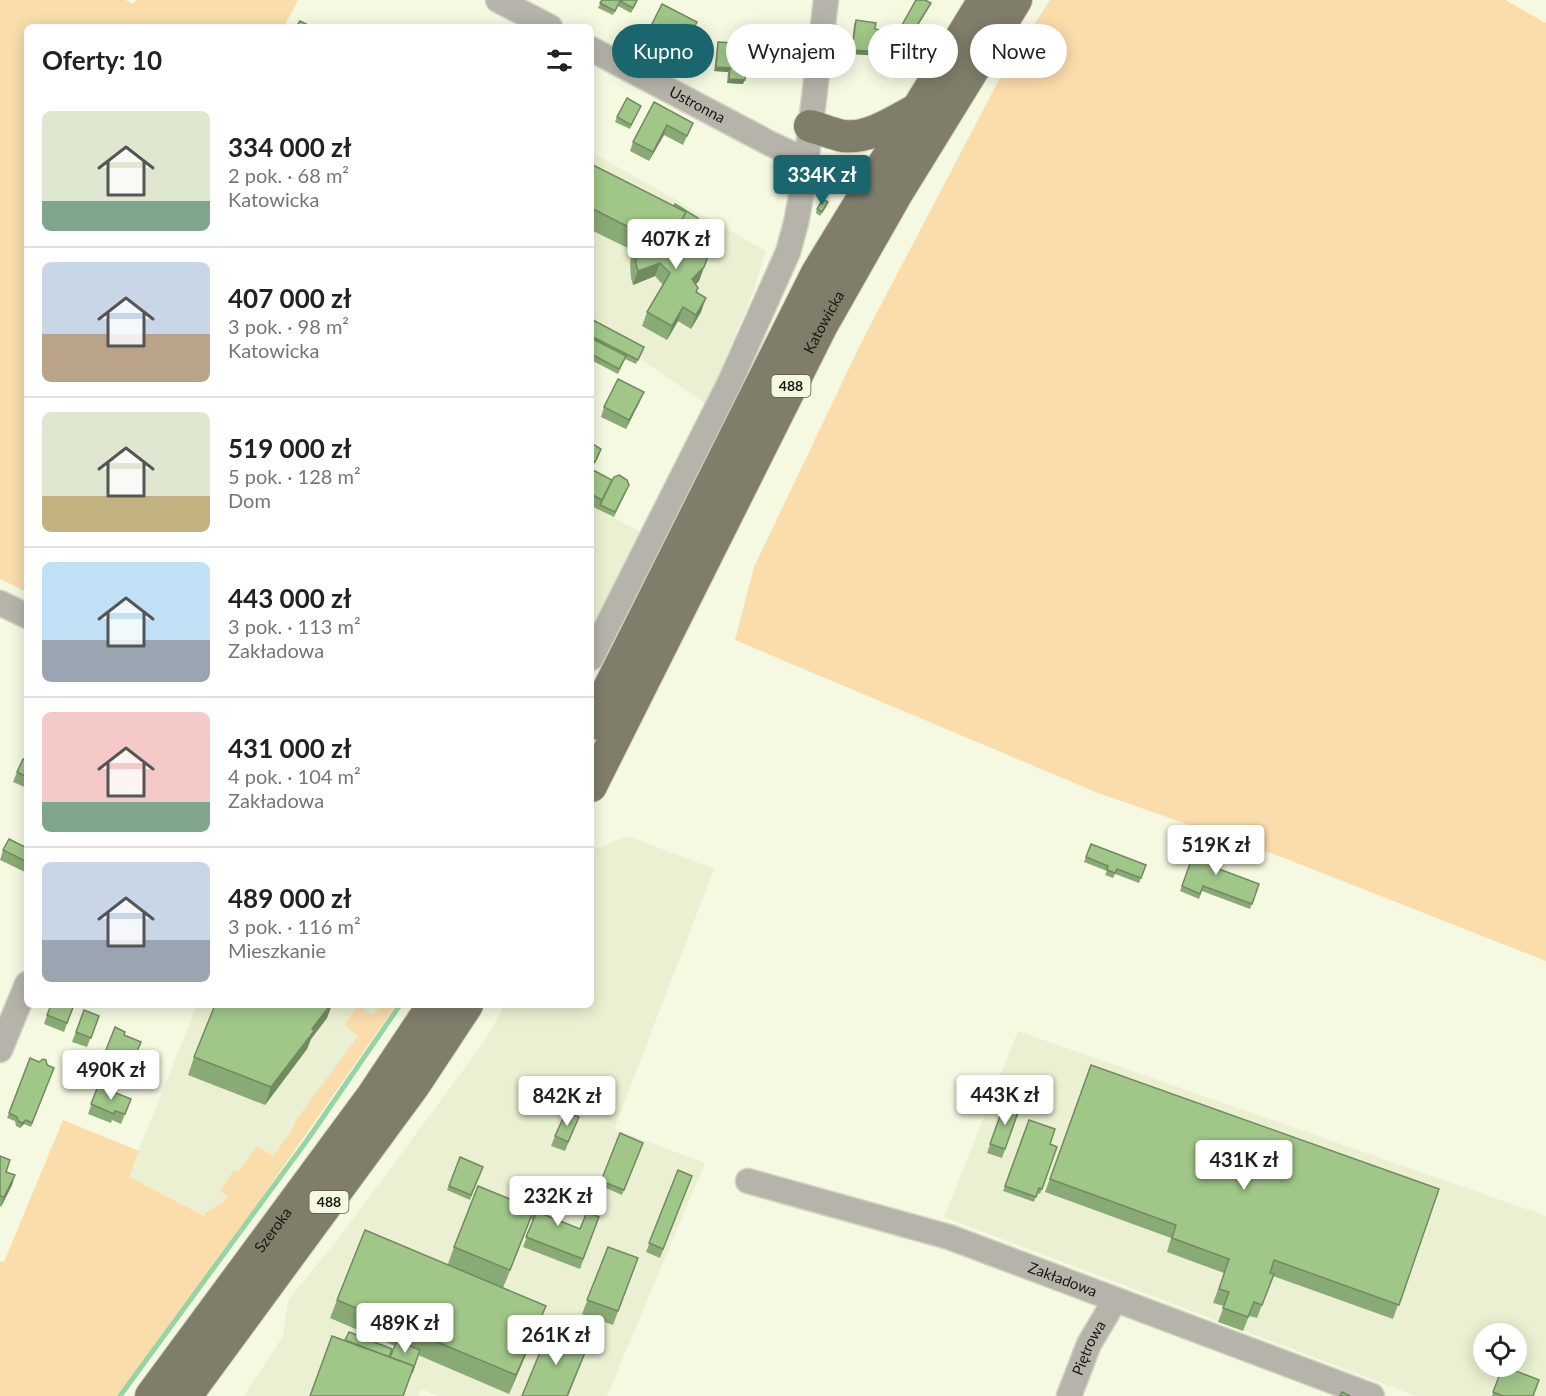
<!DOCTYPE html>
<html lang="pl">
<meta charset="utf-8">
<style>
:root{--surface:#fff;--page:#f6f6f6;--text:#222;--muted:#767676;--line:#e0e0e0;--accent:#1a666f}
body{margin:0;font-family:Lato,sans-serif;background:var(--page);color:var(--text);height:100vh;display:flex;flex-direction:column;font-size:22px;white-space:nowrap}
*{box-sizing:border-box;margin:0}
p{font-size:20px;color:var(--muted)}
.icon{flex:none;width:33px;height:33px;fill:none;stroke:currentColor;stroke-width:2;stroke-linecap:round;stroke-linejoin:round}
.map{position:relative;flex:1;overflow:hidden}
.sheet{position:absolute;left:24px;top:24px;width:570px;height:984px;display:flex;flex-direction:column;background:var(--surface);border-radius:9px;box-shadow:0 3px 15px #0003}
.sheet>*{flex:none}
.hud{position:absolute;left:612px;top:24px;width:570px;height:54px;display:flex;gap:12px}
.controls{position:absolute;left:1473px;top:1323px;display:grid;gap:12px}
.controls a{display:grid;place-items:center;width:54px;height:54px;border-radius:50%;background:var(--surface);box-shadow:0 3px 15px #0003;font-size:30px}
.price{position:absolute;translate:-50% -51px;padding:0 14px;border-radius:6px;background:#fff;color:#222;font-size:20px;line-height:39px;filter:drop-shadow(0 2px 3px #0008)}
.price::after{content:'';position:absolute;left:50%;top:36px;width:18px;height:14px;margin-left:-9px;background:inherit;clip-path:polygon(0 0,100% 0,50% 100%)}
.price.current{background:var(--accent);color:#fff}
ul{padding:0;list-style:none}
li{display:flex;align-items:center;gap:18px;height:150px;padding:0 18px}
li+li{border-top:2px solid var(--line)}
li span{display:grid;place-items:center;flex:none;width:168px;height:120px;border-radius:9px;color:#555}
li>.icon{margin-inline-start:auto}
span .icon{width:72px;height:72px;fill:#fffc;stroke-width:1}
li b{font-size:26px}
h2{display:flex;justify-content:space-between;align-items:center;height:72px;padding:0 18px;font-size:26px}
.pill{padding:0 21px;border-radius:27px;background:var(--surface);box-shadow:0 3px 15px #0003;font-size:21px;line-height:54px}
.pill.current{background:var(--accent);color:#fff}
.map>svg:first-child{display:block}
</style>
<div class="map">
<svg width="1546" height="1396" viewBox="0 0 1546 1396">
<rect width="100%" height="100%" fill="#f5f9e1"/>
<g fill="#eaf0d1" fill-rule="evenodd">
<polygon points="591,152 766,251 753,293 706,404 623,347 591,331"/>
<polygon points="591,506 643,533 591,633"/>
<polygon points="628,836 714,869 614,1129 705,1163 607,1396 438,1396 421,1389 418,1396 244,1396 283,1336 288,1300 338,1239 484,1042 505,1005 591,1005 591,856 595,849"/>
<polygon points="197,1005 387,1005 221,1225 128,1177"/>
<path d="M1018 1031 1546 1216V1396H1416L944 1217ZM1484 1334H1516V1366H1484Z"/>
</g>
<g fill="#fbddac">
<polygon points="0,0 125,0 133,4 136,0 298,0 284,27 27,27 27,592 0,579"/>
<polygon points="1050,0 1505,0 1546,23 1546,961 1284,858 1098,793 735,640 754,567 862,341 1002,74"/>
<path d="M358 1005 373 1015 381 1005H396L210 1272 117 1396H0V1261L4 1262 63 1120 139 1151 129 1177 208 1218 204 1214C213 1208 221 1204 229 1197L220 1191 234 1170 239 1171 257 1146 273 1156 292 1130 296 1120 358 1036 344 1025Z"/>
</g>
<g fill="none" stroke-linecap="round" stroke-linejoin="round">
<polyline stroke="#95d5a5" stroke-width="5" points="120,1396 308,1139 400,1005"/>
<g stroke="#d1d5c0" stroke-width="27">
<g id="minor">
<polyline points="498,0 550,27"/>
<path id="s1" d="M591 49 769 143 792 154H806"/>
<polyline points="0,603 27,616"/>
<polyline points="591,658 730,382 788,252 796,223 804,180 826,0"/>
<polyline points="0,1050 27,984"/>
<path id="s2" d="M748 1181 949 1237 1372 1396"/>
<path id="s3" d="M1069 1396 1089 1344 1115 1300"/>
</g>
</g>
<g stroke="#d1d5c0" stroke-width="34">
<g id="major">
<path d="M810 126C821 129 832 134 843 136 869 139 892 122 914 111"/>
<polyline points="591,724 817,273 984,0"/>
<path id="s4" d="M591 786 822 325 897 193 1016 0"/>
<path id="s5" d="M151 1396 373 1095 433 1005"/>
<polyline points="186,1396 415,1084 467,1005"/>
</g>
</g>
<use href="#minor" stroke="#b6b4aa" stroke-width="24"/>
<use href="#major" stroke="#817d6b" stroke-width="32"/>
</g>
<g fill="#8aaa75">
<polygon points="602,0 638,0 631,13 618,6 613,15 598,8"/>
<polygon points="929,7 899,57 851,54 854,24 856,20 875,29 885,39 894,39"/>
<polygon points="697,22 693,32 683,51 664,42 663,44 655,41 656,37 649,34 652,24"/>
<polygon points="718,42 743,84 727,83 728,72 714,71 717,47"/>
<polygon points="654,102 693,123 683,145 664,135 649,161 630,151 633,142"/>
<polygon points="641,106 630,129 615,122 617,117"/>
<polygon points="591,164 698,218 694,229 707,259 699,281 695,285 701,312 691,329 678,321 667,340 642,326 647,312 663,285 655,276 633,285 631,278 630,263 632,250 591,230"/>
<polygon points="826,207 820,216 816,213 817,209"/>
<polygon points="591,319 643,351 636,364 625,359 618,374 591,360"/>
<polygon points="644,392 640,401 626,429 601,417 604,407"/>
<polygon points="591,443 600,453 593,467 591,466"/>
<polygon points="591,469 627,490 614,517 591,506"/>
<polygon points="27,761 27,788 13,782 17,772"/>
<polygon points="1199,838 1211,866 1259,884 1250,909 1202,891 1199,899 1180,891"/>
<polygon points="1091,844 1146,865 1139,883 1115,874 1113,878 1105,875 1107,871 1084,862"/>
<polygon points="27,848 27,873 0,860 3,850"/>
<polygon points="74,1005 64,1032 44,1024 47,1015"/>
<polygon points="84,1010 99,1016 87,1047 72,1042"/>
<polygon points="327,1018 311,1039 307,1049 265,1105 188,1075 194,1057"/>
<polygon points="115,1027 124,1035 138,1051 127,1075 100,1064"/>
<polygon points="30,1058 54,1068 31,1127 24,1124 20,1128 16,1126 15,1121 7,1118"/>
<polygon points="1091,1065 1439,1189 1393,1319 1273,1276 1257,1318 1249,1316 1243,1331 1218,1322 1224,1306 1213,1303 1224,1273 1167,1252 1171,1238 1045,1192"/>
<polygon points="98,1086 131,1099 121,1124 112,1120 111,1123 88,1114"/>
<polygon points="1005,1102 1020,1107 1002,1158 987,1153"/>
<polygon points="579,1117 565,1151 551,1146 555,1136"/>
<polygon points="1029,1120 1050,1144 1057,1147 1040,1194 1037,1193 1034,1202 1003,1191"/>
<polygon points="620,1133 643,1143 622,1195 599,1185"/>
<polygon points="0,1156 6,1172 15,1175 12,1185 1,1207 0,1206"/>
<polygon points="460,1157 483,1167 470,1200 447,1190"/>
<polygon points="678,1170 692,1176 660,1258 646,1252"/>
<polygon points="538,1200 541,1213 580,1229 599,1217 580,1269 523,1247 533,1220 531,1219 503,1288 546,1306 539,1324 509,1394 418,1355 403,1396 345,1340 390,1357 395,1346 330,1318 337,1300 448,1264 454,1247 518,1202"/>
<polygon points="608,1247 638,1258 613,1325 582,1314"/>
<polygon points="1503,1366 1533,1396 1492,1396"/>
</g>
<g fill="#708b5f">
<polygon points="931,3 929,7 899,57 851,54 852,50 900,53"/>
<polygon points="697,22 693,32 683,51 686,42"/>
<polygon points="716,67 730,68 728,72 714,71"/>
<polygon points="729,79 745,80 743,84 727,83"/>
<polygon points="667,125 664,135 649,161 653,152"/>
<polygon points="660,263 655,276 633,285 638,271"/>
<polygon points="704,267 699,281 687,293 692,279"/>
<polygon points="706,298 701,312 691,329 696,315"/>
<polygon points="683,307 678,321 667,340 672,326"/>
<polygon points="644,392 640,401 626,429 629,420"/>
<polygon points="330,1005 332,1005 327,1018 311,1039 307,1049 265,1105 271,1087 312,1029"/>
<polygon points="26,1120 24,1124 20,1128 22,1123"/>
<polygon points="15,1175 12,1185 1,1207 4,1197"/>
<polygon points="546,1306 539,1324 509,1394 516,1375"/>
<polygon points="589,1343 568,1396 567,1396"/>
</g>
<g fill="#a0c688" stroke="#708b5f" stroke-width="1.5">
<polygon points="602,0 637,0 633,8 620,1 615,11 600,3"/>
<polygon points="916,0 925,0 931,3 900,53 852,50 856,20 876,23 875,29 886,31 885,39 894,39"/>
<polygon points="662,4 697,22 686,42 668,32 666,35 658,31 660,28 652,24"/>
<polygon points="300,21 312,27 296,27"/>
<polygon points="718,42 748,44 745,80 729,79 730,68 716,67"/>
<polygon points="627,98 641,106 631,125 617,117"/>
<polygon points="654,102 693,123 687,136 667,125 653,152 633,142"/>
<polygon points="591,164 686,212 668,247 591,208"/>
<polygon points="823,199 828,202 822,212 817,209"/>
<polygon points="675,204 698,218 693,228 702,236 708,248 707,259 704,267 692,279 698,288 696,292 706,298 696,315 683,307 672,326 647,312 670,273 660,263 638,271 636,264 635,249 637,236 666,251 686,212 674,206"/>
<polygon points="591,319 644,347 638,360 591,336"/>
<polygon points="591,338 626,356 619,369 591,354"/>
<polygon points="618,379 644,392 629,420 604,407"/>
<polygon points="591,443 601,449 595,462 591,461"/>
<polygon points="591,469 612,480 602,500 591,494"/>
<polygon points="619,475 627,480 629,485 615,512 600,505 614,477"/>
<polygon points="23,759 27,761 27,777 17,772"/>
<polygon points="1199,838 1218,845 1211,866 1259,884 1252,904 1203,886 1200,894 1182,886"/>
<polygon points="9,839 27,848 27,862 3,850"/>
<polygon points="1091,844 1146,865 1141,878 1117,869 1115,873 1107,870 1108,866 1086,857"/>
<polygon points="51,1005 74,1005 67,1023 47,1015"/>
<polygon points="215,1005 330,1005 312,1029 314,1031 271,1087 194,1057"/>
<polygon points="84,1010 99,1016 91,1038 76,1032"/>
<polygon points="115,1027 125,1032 124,1035 141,1042 131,1066 104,1055"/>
<polygon points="30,1058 39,1062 43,1059 46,1060 47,1065 54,1068 32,1123 26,1120 22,1123 18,1121 17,1117 9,1113"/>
<polygon points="1091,1065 1439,1189 1399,1305 1274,1260 1270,1273 1274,1274 1262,1305 1254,1302 1248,1317 1223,1308 1229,1292 1219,1289 1229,1259 1172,1238 1176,1225 1050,1179"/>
<polygon points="98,1086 131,1099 125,1114 115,1111 114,1114 91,1104"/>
<polygon points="1005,1102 1020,1107 1005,1149 990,1144"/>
<polygon points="566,1112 579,1117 568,1142 555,1136"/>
<polygon points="1029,1120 1055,1129 1050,1144 1057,1147 1042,1189 1039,1188 1036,1197 1005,1186"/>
<polygon points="620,1133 643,1143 624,1190 601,1181"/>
<polygon points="0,1156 10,1160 6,1172 15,1175 4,1197 0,1196"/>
<polygon points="460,1157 483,1167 471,1195 449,1186"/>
<polygon points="678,1170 692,1176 663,1249 649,1243"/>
<polygon points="524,1185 541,1191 538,1200 544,1203 540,1213 580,1229 587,1212 599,1217 583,1259 526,1237 537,1211 518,1202"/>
<polygon points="478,1186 534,1209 510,1270 454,1247"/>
<polygon points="365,1230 546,1306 516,1375 337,1300"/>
<polygon points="608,1247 638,1258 618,1311 587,1300"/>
<polygon points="550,1328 589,1343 567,1396 522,1396"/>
<polygon points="349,1332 392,1349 389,1357 345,1340"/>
<polygon points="332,1336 414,1366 403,1396 310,1396"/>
<polygon points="397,1341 420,1350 412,1373 414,1366 390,1357"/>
<polygon points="1503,1366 1539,1380 1533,1396 1503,1396 1493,1392"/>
<polygon points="1342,1392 1350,1396 1340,1396"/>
</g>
<g text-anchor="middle" stroke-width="4.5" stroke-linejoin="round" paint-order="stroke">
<g fill="#f5f9e1" stroke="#5a5c4f" stroke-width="1.5">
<rect x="771.5" y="375" width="39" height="22" rx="4.5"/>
<rect x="309.5" y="1191" width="39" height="22" rx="4.5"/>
</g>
<g font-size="14" font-weight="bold" fill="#171810">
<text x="791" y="391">488</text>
<text x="329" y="1207">488</text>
</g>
<g font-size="15" fill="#171810" stroke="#f5f9e1">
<text dy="5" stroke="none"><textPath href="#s1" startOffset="120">Ustronna</textPath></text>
<text dy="5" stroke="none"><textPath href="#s4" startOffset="519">Katowicka</textPath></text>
<text dy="5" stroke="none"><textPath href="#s5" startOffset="206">Szeroka</textPath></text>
<text dy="5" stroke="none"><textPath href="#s2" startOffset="330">Zakładowa</textPath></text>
<text dy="5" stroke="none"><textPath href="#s3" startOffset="52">Piętrowa</textPath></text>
</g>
</g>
</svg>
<div class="controls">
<a><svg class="icon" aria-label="locate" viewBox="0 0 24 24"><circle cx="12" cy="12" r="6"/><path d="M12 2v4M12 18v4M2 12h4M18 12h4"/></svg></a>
</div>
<b class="price current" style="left:822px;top:206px">334K zł</b>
<b class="price" style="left:676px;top:270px">407K zł</b>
<b class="price" style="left:1216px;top:876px">519K zł</b>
<b class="price" style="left:111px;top:1101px">490K zł</b>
<b class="price" style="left:1005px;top:1126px">443K zł</b>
<b class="price" style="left:567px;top:1127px">842K zł</b>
<b class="price" style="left:1244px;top:1191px">431K zł</b>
<b class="price" style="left:558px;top:1227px">232K zł</b>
<b class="price" style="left:405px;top:1354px">489K zł</b>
<b class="price" style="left:556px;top:1366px">261K zł</b>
<div class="hud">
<a class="pill current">Kupno</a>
<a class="pill">Wynajem</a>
<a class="pill">Filtry</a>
<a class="pill">Nowe</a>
</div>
<section class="sheet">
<h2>Oferty: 10<svg class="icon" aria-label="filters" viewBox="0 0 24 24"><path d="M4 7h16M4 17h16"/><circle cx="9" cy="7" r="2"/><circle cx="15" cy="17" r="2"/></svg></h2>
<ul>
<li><span style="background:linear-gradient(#dfe7d0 75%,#7fa58c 0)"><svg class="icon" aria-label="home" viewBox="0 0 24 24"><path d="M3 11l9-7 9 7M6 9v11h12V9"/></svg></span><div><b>334 000 zł</b><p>2 pok. · 68 m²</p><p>Katowicka</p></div></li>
<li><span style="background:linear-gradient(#c9d6e8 60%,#b9a48a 0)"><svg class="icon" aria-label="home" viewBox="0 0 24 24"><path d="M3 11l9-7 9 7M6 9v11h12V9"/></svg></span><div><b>407 000 zł</b><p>3 pok. · 98 m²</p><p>Katowicka</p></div></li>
<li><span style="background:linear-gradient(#dfe7d0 70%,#c2b280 0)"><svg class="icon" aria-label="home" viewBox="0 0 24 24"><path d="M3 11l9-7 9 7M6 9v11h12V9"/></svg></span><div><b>519 000 zł</b><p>5 pok. · 128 m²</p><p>Dom</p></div></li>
<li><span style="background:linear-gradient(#bfe0f5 65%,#9aa5b1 0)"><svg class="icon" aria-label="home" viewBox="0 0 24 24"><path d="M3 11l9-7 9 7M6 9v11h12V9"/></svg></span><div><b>443 000 zł</b><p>3 pok. · 113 m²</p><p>Zakładowa</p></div></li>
<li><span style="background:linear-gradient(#f6c9c9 75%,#7fa58c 0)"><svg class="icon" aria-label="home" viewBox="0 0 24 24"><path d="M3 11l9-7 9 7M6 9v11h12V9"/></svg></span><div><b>431 000 zł</b><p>4 pok. · 104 m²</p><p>Zakładowa</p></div></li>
<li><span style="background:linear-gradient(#c9d6e8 65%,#9aa5b1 0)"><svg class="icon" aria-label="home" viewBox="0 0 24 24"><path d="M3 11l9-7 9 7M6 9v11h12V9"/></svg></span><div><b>489 000 zł</b><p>3 pok. · 116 m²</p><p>Mieszkanie</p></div></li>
</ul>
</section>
</div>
